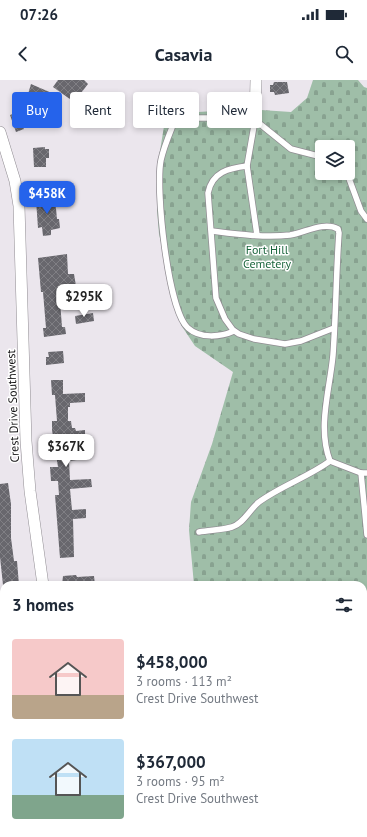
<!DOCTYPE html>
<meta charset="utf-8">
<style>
:root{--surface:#fff;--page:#f2f2f3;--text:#1f2937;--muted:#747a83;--accent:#2563eb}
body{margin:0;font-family:"PT Sans",sans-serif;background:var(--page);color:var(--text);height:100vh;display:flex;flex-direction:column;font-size:15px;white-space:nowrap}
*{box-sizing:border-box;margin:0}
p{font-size:13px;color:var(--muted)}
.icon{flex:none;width:22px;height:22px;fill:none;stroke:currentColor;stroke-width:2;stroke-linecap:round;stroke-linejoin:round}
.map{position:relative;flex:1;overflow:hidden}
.sheet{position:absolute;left:0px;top:501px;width:367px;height:256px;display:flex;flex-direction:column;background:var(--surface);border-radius:12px 12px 0 0;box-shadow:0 2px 6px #0003}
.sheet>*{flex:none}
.top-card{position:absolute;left:12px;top:12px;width:343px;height:36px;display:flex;gap:8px}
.tools{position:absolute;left:315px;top:60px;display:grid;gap:8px}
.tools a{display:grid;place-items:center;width:40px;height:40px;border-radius:4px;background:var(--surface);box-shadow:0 2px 6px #0003;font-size:20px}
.price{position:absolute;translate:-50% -34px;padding:0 9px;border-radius:8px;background:#fff;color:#222;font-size:13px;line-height:26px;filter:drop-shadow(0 1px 2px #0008)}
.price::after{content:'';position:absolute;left:50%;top:24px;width:12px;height:9px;margin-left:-6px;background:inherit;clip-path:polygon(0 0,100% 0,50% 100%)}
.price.current{background:var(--accent);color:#fff}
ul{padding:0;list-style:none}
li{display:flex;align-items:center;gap:12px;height:100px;padding:0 12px}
li span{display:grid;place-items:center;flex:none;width:112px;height:80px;border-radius:4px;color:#555}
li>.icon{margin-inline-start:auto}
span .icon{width:48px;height:48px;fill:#fffc;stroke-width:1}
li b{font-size:17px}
h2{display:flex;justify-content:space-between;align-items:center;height:48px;padding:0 12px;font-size:17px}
.chip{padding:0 14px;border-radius:4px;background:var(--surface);box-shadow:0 2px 6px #0003;font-size:14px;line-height:36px}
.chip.current{background:var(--accent);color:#fff}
.status{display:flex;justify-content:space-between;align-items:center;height:28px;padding:0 20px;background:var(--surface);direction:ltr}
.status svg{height:11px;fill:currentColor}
header{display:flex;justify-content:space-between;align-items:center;height:52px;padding:0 12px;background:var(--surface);font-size:18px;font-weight:800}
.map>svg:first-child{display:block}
</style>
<div class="status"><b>07:26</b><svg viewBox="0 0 49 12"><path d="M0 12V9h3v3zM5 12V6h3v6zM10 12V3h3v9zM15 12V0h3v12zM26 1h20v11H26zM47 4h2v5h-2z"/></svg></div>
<header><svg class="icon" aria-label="back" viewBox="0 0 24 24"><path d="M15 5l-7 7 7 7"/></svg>Casavia<svg class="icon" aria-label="search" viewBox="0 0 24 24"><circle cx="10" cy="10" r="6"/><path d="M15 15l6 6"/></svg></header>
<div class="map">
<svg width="367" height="757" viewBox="0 0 367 757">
<defs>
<pattern id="cemetery-stones" width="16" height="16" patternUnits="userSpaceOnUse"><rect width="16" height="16" fill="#9fbea8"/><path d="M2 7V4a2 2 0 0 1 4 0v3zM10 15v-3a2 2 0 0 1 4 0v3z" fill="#88a290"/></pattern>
<pattern id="building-cross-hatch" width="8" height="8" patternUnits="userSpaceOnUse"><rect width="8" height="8" fill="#68676d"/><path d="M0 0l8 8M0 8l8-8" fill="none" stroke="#807f84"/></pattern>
</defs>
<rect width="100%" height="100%" fill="#ebe6ed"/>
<path fill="url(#cemetery-stones)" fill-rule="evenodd" d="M313 0H358L364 7 367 8V757H325V753H363V505H282L267 503 262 505H194L189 450 191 422 212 364 233 292 195 266 181 245 159 154 157 130 158 83 166 34 247 29 291 32 307 18ZM322 67H348V93H322Z"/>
<g fill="url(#building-cross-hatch)">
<polygon points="58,0 84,0 88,4 74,22 53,7"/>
<polygon points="274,2 287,2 289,13 275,15 274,12 270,12 270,5 273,5"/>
<polygon points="31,4 54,14 50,23 28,14"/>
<polygon points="18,32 24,49 16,52 10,35"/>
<polygon points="45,67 45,69 49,69 49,78 46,78 46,87 34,87 33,68"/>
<polygon points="52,116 52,119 55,118 57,139 59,139 60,148 51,150 51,155 43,156 42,147 38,148 36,120"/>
<polygon points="67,174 68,194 74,194 76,206 80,205 81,213 76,213 77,219 60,221 62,247 65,247 66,254 44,257 43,248 46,248 43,212 41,212 38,178"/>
<polygon points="93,233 94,241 76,244 75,236"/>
<polygon points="63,271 64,283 46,285 46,277 49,277 48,272"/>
<polygon points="51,300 63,300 63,314 85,313 85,322 70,323 70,327 68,327 68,341 71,341 72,348 75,348 76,351 85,350 85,358 74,358 77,380 69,381 70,400 91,399 92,407 70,409 72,430 86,429 86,438 73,439 74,477 60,478 55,415 59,415 58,401 51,401 50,387 58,387 52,350 52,341 57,341 55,315 52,315"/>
<polygon points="8,403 11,424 11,458 14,481 17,481 19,505 3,505 0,477 0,404"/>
<polygon points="76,495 77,497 94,496 95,505 62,505 63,496"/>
</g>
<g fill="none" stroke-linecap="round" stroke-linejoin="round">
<g stroke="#918d93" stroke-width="7">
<g id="lane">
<polyline points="255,40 247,86 257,155"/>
<path d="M247 86C229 88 212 92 208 113L216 218 225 239 233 250 239 254 254 259 285 264 301 261 334 248"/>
<polyline points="347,93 361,131 367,139"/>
<path d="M212 151C236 154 265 158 290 155 304 153 324 141 338 149L339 153C336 193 336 234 333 275 330 309 317 347 330 381L361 393H367"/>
<path d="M234 251C221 257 200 259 188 248 168 231 155 108 161 80 164 66 170 53 175 40L181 38H207L255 40 291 69 322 77"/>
<polyline points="361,393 367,455"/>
<path d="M199 452C210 450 222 450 232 447 243 444 250 429 259 422 281 406 308 397 330 381"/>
<polyline points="363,731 367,731"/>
<polyline points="327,753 327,757"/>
<polyline points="351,753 352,757"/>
</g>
</g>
<g stroke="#918d93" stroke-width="12">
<g id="street">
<polyline points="255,40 256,0"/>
<polyline points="0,52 15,101 19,126 26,361 30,411 43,505"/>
<polyline points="74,753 75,757"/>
</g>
</g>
<use href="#lane" stroke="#fff" stroke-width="5.5"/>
<use href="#street" stroke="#fff" stroke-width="11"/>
</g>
<g text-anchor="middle" stroke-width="3" stroke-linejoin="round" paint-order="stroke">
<g font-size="12" fill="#1b663d" stroke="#fff">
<text x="267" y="174">Fort Hill<tspan x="267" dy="14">Cemetery</tspan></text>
</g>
<g font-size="12" fill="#141315" stroke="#fff">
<text transform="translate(13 326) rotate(-92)" y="4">Crest Drive Southwest</text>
</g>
</g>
</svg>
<div class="tools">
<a><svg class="icon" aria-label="layers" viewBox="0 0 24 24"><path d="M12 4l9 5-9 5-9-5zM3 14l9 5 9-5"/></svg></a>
</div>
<b class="price current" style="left:47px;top:135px">$458K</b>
<b class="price" style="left:84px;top:238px">$295K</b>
<b class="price" style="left:66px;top:388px">$367K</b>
<div class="top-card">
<a class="chip current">Buy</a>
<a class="chip">Rent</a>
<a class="chip">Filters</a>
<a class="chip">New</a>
</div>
<section class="sheet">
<h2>3 homes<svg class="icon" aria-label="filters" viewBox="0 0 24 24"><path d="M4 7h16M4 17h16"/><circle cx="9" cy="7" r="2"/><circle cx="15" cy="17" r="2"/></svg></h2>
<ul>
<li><span style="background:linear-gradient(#f6c9c9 70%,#b9a48a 0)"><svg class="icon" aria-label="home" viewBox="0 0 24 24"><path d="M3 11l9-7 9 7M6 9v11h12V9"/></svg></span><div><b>$458,000</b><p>3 rooms · 113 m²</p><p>Crest Drive Southwest</p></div></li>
<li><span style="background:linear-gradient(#bfe0f5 70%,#7fa58c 0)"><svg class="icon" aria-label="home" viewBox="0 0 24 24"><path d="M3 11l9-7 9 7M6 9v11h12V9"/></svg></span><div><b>$367,000</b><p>3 rooms · 95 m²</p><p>Crest Drive Southwest</p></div></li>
</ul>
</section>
</div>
